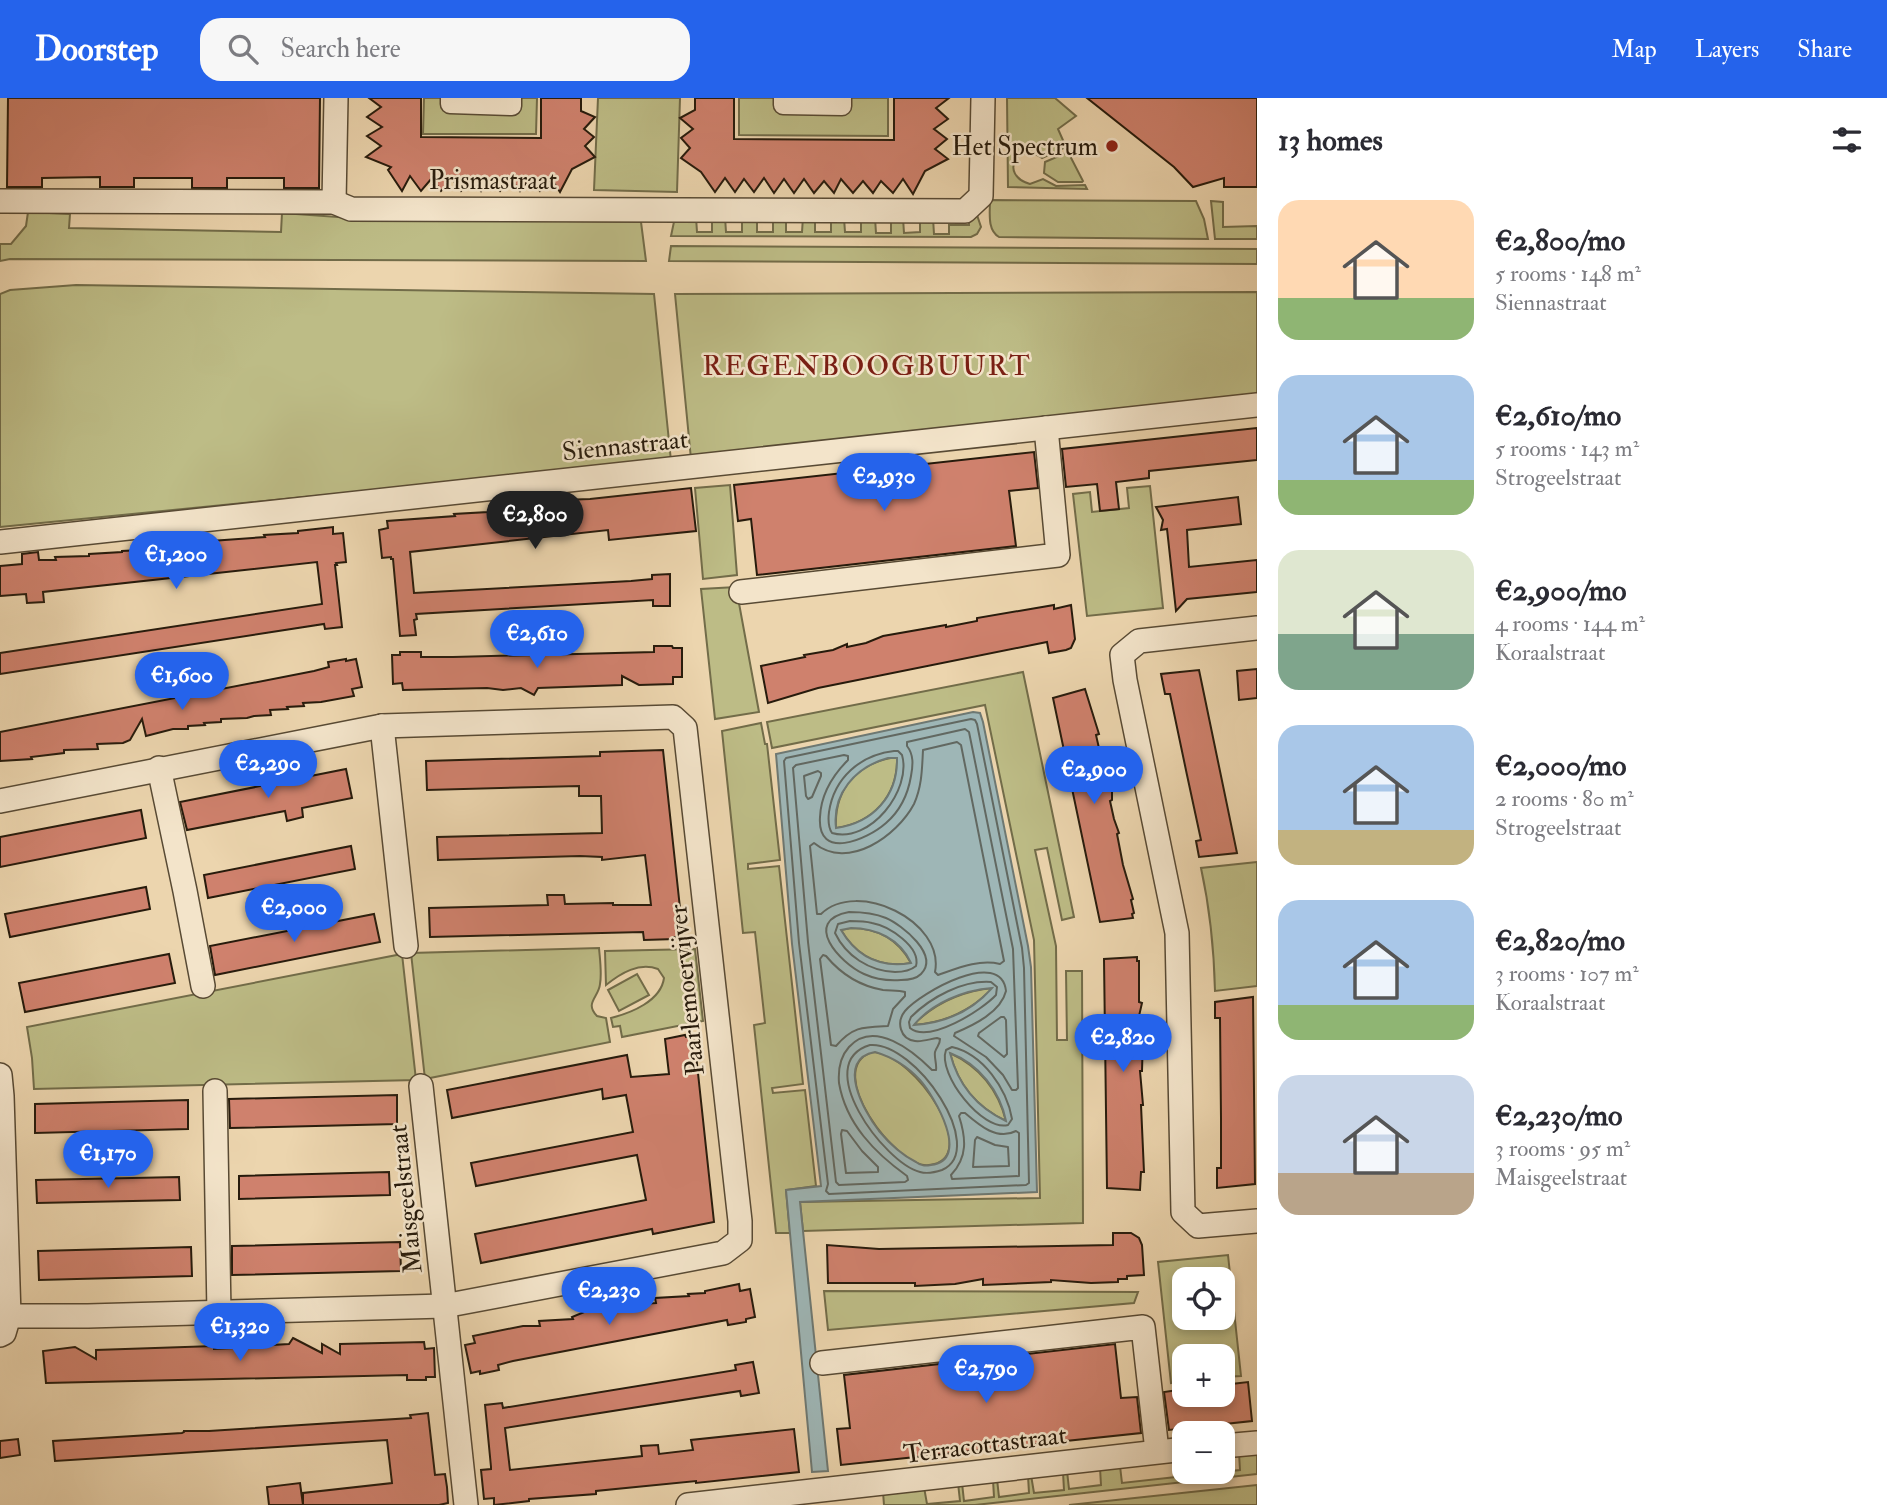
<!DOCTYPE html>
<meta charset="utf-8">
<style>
:root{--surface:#fff;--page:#f7f7f7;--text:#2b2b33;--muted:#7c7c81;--accent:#2563eb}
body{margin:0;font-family:"IM FELL Double Pica",serif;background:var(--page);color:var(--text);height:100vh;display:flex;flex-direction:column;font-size:26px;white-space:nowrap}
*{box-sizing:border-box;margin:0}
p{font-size:23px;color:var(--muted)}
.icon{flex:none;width:38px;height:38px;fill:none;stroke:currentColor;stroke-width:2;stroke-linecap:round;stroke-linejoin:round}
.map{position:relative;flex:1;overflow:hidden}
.drawer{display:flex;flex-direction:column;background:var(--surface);width:630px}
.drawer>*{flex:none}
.buttons{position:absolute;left:1172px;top:1169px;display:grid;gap:14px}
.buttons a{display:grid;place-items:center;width:63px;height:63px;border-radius:14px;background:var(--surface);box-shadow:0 4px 10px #0003;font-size:35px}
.price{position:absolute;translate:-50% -60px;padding:0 16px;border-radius:24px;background:var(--accent);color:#fff;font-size:23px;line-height:46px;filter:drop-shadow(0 2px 4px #0008)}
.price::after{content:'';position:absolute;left:50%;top:42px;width:21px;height:16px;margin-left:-10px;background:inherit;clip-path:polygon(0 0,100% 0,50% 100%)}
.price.active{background:#222;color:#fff}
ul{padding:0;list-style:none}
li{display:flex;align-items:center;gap:21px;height:175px;padding:0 21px}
li span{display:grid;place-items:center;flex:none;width:196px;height:140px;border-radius:21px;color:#555}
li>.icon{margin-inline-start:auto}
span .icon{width:84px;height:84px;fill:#fffc;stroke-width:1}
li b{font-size:30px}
h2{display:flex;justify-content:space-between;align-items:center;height:84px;padding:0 21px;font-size:30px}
header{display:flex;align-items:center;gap:42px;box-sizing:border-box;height:98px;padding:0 35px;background:var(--accent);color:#fff}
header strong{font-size:33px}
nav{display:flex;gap:38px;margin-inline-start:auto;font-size:24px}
.search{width:490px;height:63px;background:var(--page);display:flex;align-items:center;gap:18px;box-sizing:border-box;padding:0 24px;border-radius:21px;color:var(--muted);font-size:26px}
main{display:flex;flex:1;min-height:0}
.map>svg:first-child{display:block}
</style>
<header>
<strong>Doorstep</strong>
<div class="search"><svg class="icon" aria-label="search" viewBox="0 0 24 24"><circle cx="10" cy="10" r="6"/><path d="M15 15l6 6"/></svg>Search here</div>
<nav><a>Map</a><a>Layers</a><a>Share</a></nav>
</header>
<main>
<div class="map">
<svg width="1257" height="1407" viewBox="0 0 1257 1407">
<rect width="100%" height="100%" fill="#ecd5ae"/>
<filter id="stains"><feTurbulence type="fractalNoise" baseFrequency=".00286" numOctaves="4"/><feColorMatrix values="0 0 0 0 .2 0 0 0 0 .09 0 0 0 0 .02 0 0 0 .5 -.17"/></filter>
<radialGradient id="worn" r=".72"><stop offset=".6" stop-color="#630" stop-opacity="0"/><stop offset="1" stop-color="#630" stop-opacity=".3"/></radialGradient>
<g fill="#bdbc86" stroke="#726c49" stroke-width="2" fill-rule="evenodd">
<polygon points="424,0 537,0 536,36 423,36"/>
<polygon points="598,0 680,0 677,94 594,92"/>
<polygon points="739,0 888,0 888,38 739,37"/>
<path d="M1007 0H1055L1076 18 1058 31 1066 49 1042 60C1018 42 998 77 1030 86L1043 81 1056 88 1085 87 1087 91 1008 89Z"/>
<polygon points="1068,54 1083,83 1082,84 1058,84 1044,75 1045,64"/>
<path d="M990 102 1196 103 1204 121 1208 141 999 139C987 132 990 115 990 102Z"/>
<polygon points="1211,103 1223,104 1223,129 1257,128 1257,141 1215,141"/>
<polygon points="28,114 70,116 69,130 281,134 282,115 352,120 641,124 646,163 10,161 0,163 0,146 11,146 26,128"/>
<polygon points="977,117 981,129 977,136 971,139 671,138 675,119 696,119 697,134 712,134 712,119 725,119 726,134 742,134 742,119 757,119 757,134 773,134 773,119 786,119 786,134 802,134 803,119 815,119 815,134 831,134 831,120 844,120 845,134 861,134 861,120 875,120 876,135 891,135 891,120 903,120 904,135 920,134 920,120 933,120 934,136 949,136 949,127 969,127 969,119"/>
<polygon points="671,148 1257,151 1257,166 669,163"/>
<polygon points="76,187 654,196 671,363 0,429 0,196 10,192"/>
<polygon points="1257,194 1257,300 691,361 675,196"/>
<polygon points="730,387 737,477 703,481 695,390"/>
<polygon points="1150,388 1163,510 1087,518 1073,396 1090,394 1092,414 1129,410 1127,390"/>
<polygon points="736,489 759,614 715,621 701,491"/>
<polygon points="1023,574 1074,819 1062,822 1047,750 1035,752 1056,848 1057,942 1067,942 1066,873 1082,873 1083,1125 803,1133 800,1104 1040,1100 1034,842 985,607 772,650 767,624"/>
<polygon points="761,625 765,646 767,646 780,762 748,766 748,771 779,768 803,986 772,990 773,995 805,992 816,1088 786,1092 790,1135 776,1135 754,927 765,925 755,834 743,835 722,633"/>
<path d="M897 659C898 698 873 725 836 730 834 690 858 664 897 659Z"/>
<path d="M1257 764V888L1215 893C1214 851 1210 811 1201 770Z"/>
<path d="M851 830C878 830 898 841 911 865 881 870 857 859 841 832Z"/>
<path d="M599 850C600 862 602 875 600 886 599 899 584 905 597 918L606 920 610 944 425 981 411 855Z"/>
<path d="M695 851 703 923 622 939 620 928 613 929 611 920C631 915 661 903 664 880L658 871C639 864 621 875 606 887L605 853Z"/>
<polygon points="402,856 416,982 34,991 32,960 27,929"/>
<polygon points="637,876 649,897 619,913 608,892"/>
<path d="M993 890C971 913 945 925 913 927 935 905 962 893 993 890Z"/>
<path d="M872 954C916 955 984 1061 929 1067 896 1071 822 971 872 954Z"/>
<path d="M950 955C980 969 998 991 1006 1023 976 1009 958 987 950 955Z"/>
<path d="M1228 1157 1241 1278 1223 1279V1258H1185V1283L1171 1285 1158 1164ZM1185 1181H1223V1220H1185Z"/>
<polygon points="824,1193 1138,1194 1134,1205 828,1232"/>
<polygon points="1257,1353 1257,1376 975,1407 884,1407 883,1394 924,1389 927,1406 960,1403 958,1385 962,1385 964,1403 994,1399 993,1382 997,1381 999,1399 1029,1395 1028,1378 1031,1377 1034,1395 1064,1392 1063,1374 1067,1373 1069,1391 1101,1387 1100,1370 1120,1368 1122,1385 1203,1376 1203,1374 1210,1374 1211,1375 1240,1372 1239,1355"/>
<polygon points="1257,1387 1257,1407 1069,1407"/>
</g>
<path fill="#9eb6b6" stroke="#6e7872" stroke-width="2" fill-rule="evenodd" d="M973 614 980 615 983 624 1028 848 1031 869 1037 1094 800 1104 828 1373 812 1374 786 1092 821 1088 792 846 776 656ZM888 660H897C898 698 873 725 836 730 832 696 855 669 888 660ZM851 830C876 830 900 841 911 865 881 870 857 859 841 832ZM992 890C972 913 944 925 914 927 932 905 964 892 992 890ZM875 954C892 959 908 969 920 982 934 998 972 1062 931 1067 925 1068 921 1068 916 1064 902 1057 889 1045 879 1033 864 1014 835 961 875 954ZM950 955C979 966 1000 993 1006 1023 976 1009 958 987 950 955Z"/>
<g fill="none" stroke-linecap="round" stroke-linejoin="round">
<g stroke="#626861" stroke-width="2">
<polygon points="971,621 975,622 977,626 1022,850 1024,870 1029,1085 1026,1087 829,1096 826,1093 828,1086 799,845 784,663 786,660"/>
<path d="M965 631 969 634 1013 851 1018 990 1016 992H1012L1003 977 986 959 954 938 955 935C974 927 1001 914 1006 893 1001 849 920 895 905 913 896 924 900 941 915 943 922 944 930 941 937 940L940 941C940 947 937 948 935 954 934 960 937 966 936 972H932C913 953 874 921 849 949 840 959 838 972 839 985 846 1026 875 1055 907 1078L908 1082 905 1084 839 1087 836 1084 808 844 793 670 796 667 844 657 848 658V662C832 678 821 696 820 719 817 763 867 742 886 725 900 713 908 696 911 678 913 667 914 657 907 648V644Z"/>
<path d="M957 644 961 647 1004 863 1000 866C979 861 958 870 938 877L935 874C945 823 857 781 821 816H817L810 748 814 745C848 773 897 738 914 706 922 688 922 671 923 652Z"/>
<path d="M894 653H898L902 657C912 692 870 746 832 735 828 729 828 722 829 714 834 680 860 657 894 653Z"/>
<polygon points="818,673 821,675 821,678 812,699 808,701 806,698 804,678"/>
<path d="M849 814C862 814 874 815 886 820 902 827 940 857 921 876 916 881 907 882 901 882 888 883 875 881 864 876 840 865 801 823 849 814Z"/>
<path d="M850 823C857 823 865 823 872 825 889 828 921 849 916 868 910 873 903 874 895 874 869 873 846 858 835 835L838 826Z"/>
<path d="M823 857 826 858C841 876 860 888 883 892 890 893 898 892 905 894V898L893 911 888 928C864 929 853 928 836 948L831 947 820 861Z"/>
<path d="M991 884 997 889 996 897C982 912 929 946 910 930L909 924 911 919C931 899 963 882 991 884Z"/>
<polygon points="1001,919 1004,919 1006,922 1007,956 1004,959 978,938 979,935"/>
<path d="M870 947C915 943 989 1051 942 1072 936 1074 927 1076 920 1074 884 1065 810 965 870 947Z"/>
<path d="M952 949C983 956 1007 991 1012 1021L1008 1027C983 1034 937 976 946 952Z"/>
<path d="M961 1015H965C979 1027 997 1043 1016 1033L1019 1035V1078L952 1081 951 1077C968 1059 966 1040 959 1018Z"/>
<polygon points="842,1032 847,1033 862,1053 878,1069 878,1074 846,1075 841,1036"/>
<polygon points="977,1039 995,1047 1008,1049 1009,1068 973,1069 975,1042"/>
</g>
</g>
<g fill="#cf816d" stroke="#271b0c" stroke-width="2">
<polygon points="8,0 320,0 319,90 284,90 284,80 227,80 227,90 192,90 192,80 134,80 134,89 100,89 100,79 42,80 42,89 7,89"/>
<polygon points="369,0 421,0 421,39 541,40 541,0 581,0 581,13 595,19 584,31 594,39 585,48 595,59 572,71 560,94 552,82 540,93 530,80 520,93 510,80 500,93 489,81 481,93 471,81 461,93 452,81 441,93 432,80 421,93 410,78 402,93 388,72 391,69 366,59 381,48 367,38 382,29 367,19 381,9"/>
<polygon points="695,0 734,0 734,41 894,42 894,0 949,0 936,10 948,21 934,31 947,41 935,51 948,61 925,73 913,96 903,81 893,95 881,83 873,95 863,83 853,95 841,81 834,95 824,83 814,95 804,81 794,95 784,81 774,95 764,80 754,94 744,81 735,94 725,80 715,94 701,74 681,60 690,50 681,40 693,31 680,20 695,12"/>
<polygon points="1087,0 1257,0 1257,89 1224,89 1224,80 1193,89 1174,69"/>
<polygon points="1257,330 1257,362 1149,373 1149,380 1116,384 1119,411 1100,413 1097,386 1066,389 1062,351"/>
<polygon points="1034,354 1038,390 1009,393 1016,448 757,477 751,421 738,423 734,387"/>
<polygon points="691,390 696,433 609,442 608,432 410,454 414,495 631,483 652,481 652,477 670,476 670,508 653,508 653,502 416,516 417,521 414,522 416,537 400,538 393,461 391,461 391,459 382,460 379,432 388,430 387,423 455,418 454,416 488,414 488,412 522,411 555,407 555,405 562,402 590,401"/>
<polygon points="1238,399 1241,426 1187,432 1189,469 1257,462 1257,494 1187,501 1176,513 1167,431 1161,432 1163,422 1156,409"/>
<polygon points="333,429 333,436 343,435 346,464 336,465 337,467 335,467 342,529 325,531 324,526 0,576 0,555 322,506 317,464 43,494 44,504 27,505 26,496 0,498 0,468 22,466 22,456 38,454 39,462 56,462 55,459 89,458 89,456 122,454 122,453 142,452 159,448 197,446 197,444 265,439 264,437 298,435 298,433"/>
<polygon points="1054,507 1054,511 1071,507 1075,541 1071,550 1066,552 1049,555 1047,544 818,590 768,605 761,568 805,559 804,557 833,552 847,546 847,549 866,545 883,538 946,527 946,529 977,523 977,520"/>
<polygon points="654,548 672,548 673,550 682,550 682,579 673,579 673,586 639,587 622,578 622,587 538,590 534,597 521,590 503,592 487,590 403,592 402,585 393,586 392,557 400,557 400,554 421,554 421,559 453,559 654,554"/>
<polygon points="346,561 346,563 356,561 362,589 352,591 354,598 321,604 303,605 304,608 287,609 288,611 270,612 271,617 254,618 247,620 221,621 221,624 204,625 205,627 188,628 188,631 173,631 146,638 142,621 130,642 123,645 97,646 98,651 64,652 64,655 31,659 32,661 0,663 0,634 314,573 329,569 328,564"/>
<polygon points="1257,571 1257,600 1239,602 1237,573"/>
<polygon points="1199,572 1237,755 1199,759 1196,743 1201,742 1187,677 1170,596 1165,596 1161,576"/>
<polygon points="1085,591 1099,636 1096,637 1103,668 1105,668 1112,692 1112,702 1110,703 1114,721 1119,735 1117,736 1123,767 1133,801 1131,802 1134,815 1132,816 1133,820 1100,824 1053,600"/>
<polygon points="663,652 683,838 674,839 675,841 644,842 643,834 430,839 429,810 548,807 547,797 564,797 565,806 613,805 613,807 651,807 645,757 602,762 602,759 580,758 438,762 437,739 602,735 601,698 579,698 579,688 427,692 426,663 600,658 600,654"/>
<polygon points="346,671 352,700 302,710 303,719 287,723 285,713 187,732 180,704"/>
<polygon points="141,712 146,740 0,769 0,739"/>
<polygon points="351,748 355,771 208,800 204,777"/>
<polygon points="146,789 150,811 10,839 5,816"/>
<polygon points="374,816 380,844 215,877 210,848"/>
<polygon points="169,856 175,885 25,914 19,885"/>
<polygon points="1137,859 1137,863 1139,863 1139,904 1142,905 1139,918 1140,938 1143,938 1142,973 1140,973 1143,1007 1141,1007 1144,1074 1141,1074 1140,1092 1107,1090 1104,861"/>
<polygon points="1253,899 1255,1086 1217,1090 1217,1070 1221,1070 1221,1020 1220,920 1215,920 1215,904"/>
<polygon points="685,937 686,939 694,938 714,1124 653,1136 652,1131 481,1165 475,1136 646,1102 637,1057 476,1088 471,1065 633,1034 626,997 603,1001 602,991 452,1020 447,992 627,957 631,979 669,976 665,941"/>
<polygon points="397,997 397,1026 230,1030 229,1001"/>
<polygon points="188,1002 188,1031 35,1035 35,1006"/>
<polygon points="389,1074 390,1097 239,1101 239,1078"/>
<polygon points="179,1079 180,1102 37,1105 36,1082"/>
<polygon points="1113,1135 1131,1135 1139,1140 1142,1147 1144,1177 1127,1178 1127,1181 1118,1181 1118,1184 1091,1185 1051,1182 1051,1184 983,1187 983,1181 955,1186 915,1188 915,1185 828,1185 827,1147 879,1151 1113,1147"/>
<polygon points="400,1144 401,1173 232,1177 232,1148"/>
<polygon points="191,1149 192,1178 39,1182 38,1153"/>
<polygon points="739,1186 740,1193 750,1191 755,1219 746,1221 746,1224 728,1227 727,1222 513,1263 498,1267 499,1272 480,1276 480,1273 471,1275 465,1247 475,1245 473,1238 523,1228 540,1228 539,1223 573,1221 572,1219 594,1210 639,1208 639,1206 656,1205 655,1200 689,1198 688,1196 705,1195 705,1193"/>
<polygon points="293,1240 322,1255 322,1246 340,1256 340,1246 424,1244 425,1251 434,1250 435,1279 426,1279 426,1282 407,1282 407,1277 46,1285 43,1253 75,1249 96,1261 96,1252 214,1248 214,1251 255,1249 255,1248 289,1246"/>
<polygon points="1115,1246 1121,1300 1137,1299 1141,1335 841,1367 837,1331 850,1330 844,1277"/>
<polygon points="753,1264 759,1295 741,1298 740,1293 505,1330 510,1372 642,1358 641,1348 658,1347 659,1356 693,1352 691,1342 794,1331 799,1374 696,1385 696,1383 596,1393 596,1396 529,1401 529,1403 494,1407 494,1400 484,1401 481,1372 491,1371 491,1369 485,1307 502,1305 503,1310 736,1272 735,1267"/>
<polygon points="1248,1284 1252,1323 1169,1332 1164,1294 1185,1291 1185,1297 1223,1297 1223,1287"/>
<polygon points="428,1315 435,1377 445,1376 447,1389 448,1405 439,1407 303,1407 303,1395 392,1385 387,1342 55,1363 53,1343 182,1335 184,1334 184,1333 209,1333 411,1320 410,1317"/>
<polygon points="18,1341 20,1357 0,1360 0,1343"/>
<polygon points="300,1385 303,1407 269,1407 267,1389"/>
</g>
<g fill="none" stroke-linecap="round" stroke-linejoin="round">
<g stroke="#584a34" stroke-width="21">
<g id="pedestrian">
<polyline points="450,0 450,6 512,8 512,0"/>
<polyline points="783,0 783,7 842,8 842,0"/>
</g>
</g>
<g stroke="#584a34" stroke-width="26">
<g id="minor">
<polyline points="0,103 334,104 351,111 965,113 981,98 983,0"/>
<polyline points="334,104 336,0"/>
<polyline points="0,444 1257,307"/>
<polyline points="741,494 1058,457 1046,330"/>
<polyline points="1257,530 1139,543 1122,557 1125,582 1177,835 1183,1114 1198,1128 1257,1123"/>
<polyline points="382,628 406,848"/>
<polyline points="159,670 185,793 203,888"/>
<polyline points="0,703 382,628 673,619 685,630 740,1123 740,1142 723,1155 444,1208 88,1218 9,1218"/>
<polyline points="0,977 2,998 9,1218 4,1235 0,1237"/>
<polyline points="421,988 466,1407"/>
<polyline points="215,993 219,1215"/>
<polyline points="822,1265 1143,1229 1157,1353"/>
<polyline points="1223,1348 1257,1345"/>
<polyline points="688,1407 1185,1351"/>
</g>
</g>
<use href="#pedestrian" stroke="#f3e4ca" stroke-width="18"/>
<use href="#minor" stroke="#f3e4ca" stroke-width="23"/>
</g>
<circle fill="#8f2418" stroke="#f3e4ca" stroke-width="2.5" cx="1112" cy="48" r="7"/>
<g text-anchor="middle" stroke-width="5" stroke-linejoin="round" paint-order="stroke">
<g font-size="26" fill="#271b0c" stroke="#f3e4ca" text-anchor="end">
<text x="1098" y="57">Het Spectrum</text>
</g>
<g font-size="26" fill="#271b0c" stroke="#f3e4ca">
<text x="493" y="91">Prismastraat</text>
<text transform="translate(625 347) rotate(-6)" y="9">Siennastraat</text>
<text transform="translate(686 892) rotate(-96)" y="9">Paarlemoervijver</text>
<text transform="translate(405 1101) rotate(-96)" y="9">Maisgeelstraat</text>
<text transform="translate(985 1346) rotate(-7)" y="9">Terracottastraat</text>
</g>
<g font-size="28" letter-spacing="2" fill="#7a1f14" stroke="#f3e4ca">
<text x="867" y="277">REGENBOOGBUURT</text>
</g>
</g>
<rect width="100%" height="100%" filter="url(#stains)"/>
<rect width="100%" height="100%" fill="url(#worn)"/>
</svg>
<div class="buttons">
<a><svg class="icon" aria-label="locate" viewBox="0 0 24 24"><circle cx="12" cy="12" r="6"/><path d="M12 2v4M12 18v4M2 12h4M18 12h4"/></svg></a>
<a>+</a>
<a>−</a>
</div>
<b class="price" style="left:884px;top:415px">€2,930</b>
<b class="price active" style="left:535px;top:453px">€2,800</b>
<b class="price" style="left:176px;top:493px">€1,200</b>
<b class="price" style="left:537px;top:572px">€2,610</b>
<b class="price" style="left:182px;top:614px">€1,600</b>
<b class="price" style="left:268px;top:702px">€2,290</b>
<b class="price" style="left:1094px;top:708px">€2,900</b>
<b class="price" style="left:294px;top:846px">€2,000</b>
<b class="price" style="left:1123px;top:976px">€2,820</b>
<b class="price" style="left:108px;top:1092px">€1,170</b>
<b class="price" style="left:609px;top:1229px">€2,230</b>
<b class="price" style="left:240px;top:1265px">€1,320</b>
<b class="price" style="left:986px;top:1307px">€2,790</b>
</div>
<section class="drawer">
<h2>13 homes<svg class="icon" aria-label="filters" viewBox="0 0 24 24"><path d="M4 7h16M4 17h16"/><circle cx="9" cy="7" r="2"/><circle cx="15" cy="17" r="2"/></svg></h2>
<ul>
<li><span style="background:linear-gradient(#ffd9b3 70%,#8fb573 0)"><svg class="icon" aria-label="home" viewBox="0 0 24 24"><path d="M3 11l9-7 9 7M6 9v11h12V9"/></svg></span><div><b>€2,800/mo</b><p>5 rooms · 148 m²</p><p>Siennastraat</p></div></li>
<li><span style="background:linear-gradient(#a9c7e8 75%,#8fb573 0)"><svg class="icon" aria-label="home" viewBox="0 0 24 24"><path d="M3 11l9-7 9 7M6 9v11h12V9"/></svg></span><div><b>€2,610/mo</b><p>5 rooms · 143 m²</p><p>Strogeelstraat</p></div></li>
<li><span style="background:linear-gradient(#dfe7d0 60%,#7fa58c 0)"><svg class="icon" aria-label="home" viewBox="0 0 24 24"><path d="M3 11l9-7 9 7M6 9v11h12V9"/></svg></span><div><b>€2,900/mo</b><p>4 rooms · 144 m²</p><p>Koraalstraat</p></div></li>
<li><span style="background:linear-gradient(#a9c7e8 75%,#c2b280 0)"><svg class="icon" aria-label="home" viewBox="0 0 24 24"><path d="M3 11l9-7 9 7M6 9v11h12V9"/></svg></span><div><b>€2,000/mo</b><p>2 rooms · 80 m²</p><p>Strogeelstraat</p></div></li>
<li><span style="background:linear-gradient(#a9c7e8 75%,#8fb573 0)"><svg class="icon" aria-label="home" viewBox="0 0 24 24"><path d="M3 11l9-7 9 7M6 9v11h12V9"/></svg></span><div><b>€2,820/mo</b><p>3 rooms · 107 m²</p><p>Koraalstraat</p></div></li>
<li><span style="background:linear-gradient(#c9d6e8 70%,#b9a48a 0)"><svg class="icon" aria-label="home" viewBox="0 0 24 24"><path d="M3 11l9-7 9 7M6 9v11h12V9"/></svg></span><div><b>€2,230/mo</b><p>3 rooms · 95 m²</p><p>Maisgeelstraat</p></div></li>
</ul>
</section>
</main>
